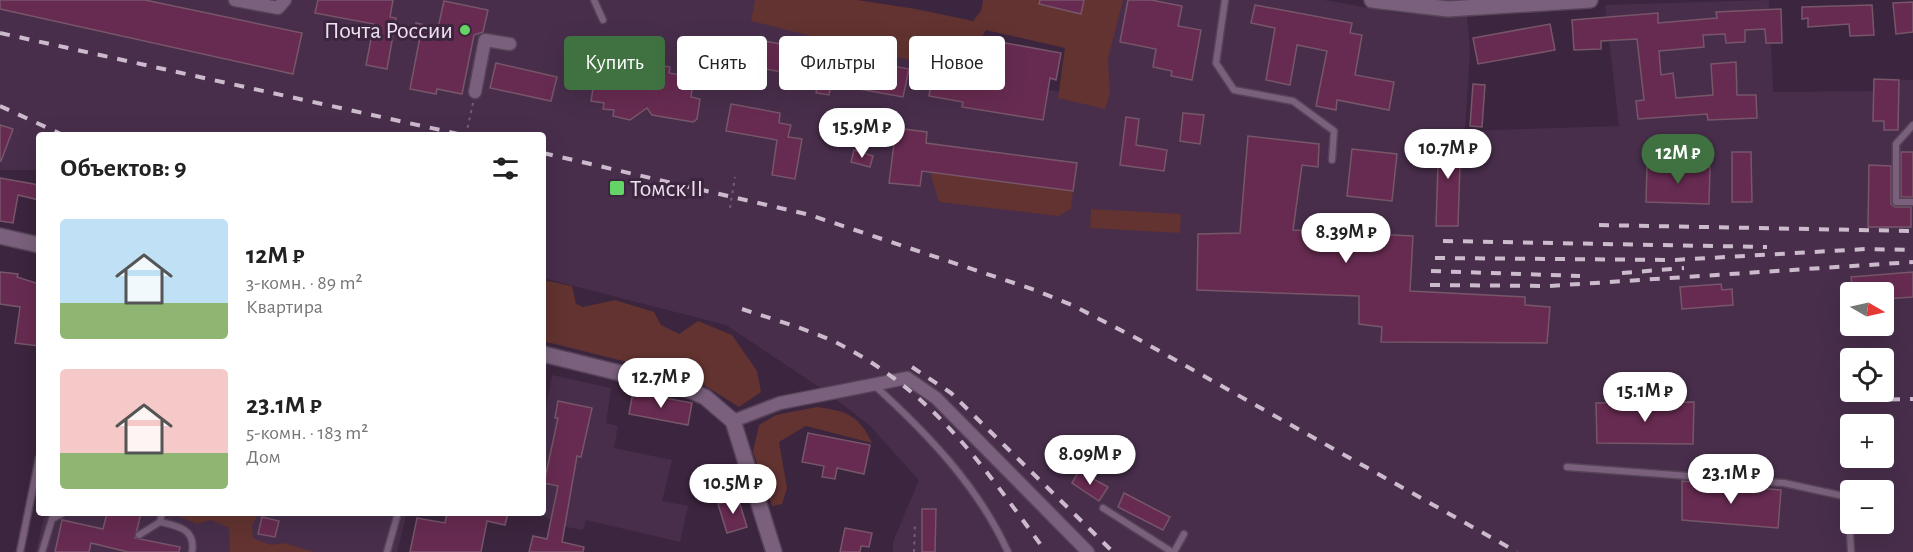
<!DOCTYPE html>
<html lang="ru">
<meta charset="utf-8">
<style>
:root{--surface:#fff;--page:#f2f2f2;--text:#222;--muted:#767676;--accent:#407241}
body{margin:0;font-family:"Alegreya Sans",sans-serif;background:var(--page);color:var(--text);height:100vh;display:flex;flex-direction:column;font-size:22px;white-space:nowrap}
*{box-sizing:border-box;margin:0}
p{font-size:20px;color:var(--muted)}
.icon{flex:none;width:33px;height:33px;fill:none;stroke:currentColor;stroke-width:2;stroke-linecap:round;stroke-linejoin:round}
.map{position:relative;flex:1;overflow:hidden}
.details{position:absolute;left:36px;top:132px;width:510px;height:384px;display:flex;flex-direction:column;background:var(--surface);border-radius:6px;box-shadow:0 6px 24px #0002}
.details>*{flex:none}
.top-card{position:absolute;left:564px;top:36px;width:570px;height:54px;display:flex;gap:12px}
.needle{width:39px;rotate:99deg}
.tools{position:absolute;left:1840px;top:282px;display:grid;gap:12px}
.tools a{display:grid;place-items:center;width:54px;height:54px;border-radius:6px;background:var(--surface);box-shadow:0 6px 24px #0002;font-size:30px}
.price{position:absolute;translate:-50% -51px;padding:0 14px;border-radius:21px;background:#fff;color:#222;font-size:20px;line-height:39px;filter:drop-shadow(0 2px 3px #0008)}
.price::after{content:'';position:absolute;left:50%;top:36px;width:18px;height:14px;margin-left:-9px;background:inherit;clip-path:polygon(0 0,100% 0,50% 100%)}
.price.selected{background:var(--accent);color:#fff}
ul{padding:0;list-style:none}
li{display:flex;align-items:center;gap:18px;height:150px;padding:0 24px}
li span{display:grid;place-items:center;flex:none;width:168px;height:120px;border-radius:6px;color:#555}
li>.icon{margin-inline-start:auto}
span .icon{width:72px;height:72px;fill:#fffc;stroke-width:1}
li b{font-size:26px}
h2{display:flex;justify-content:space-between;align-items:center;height:72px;padding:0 24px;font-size:26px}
.tag{padding:0 21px;border-radius:6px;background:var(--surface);box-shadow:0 6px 24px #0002;font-size:21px;line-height:54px}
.tag.selected{background:var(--accent);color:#fff}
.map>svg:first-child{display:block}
</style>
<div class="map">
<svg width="1913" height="552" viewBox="0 0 1913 552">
<rect width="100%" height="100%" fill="#3c253e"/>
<g fill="#482e4b" fill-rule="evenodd">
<path d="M0 0H764L971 75 1093 98 1114 0H1324L1398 13 1467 16 1470 50 1465 131 1619 126 1605 5 1769 0 1773 92 1873 91 1874 79 1913 80V552H893V542L919 480 869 425 825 391 726 325 543 278V135H39V170H0ZM1851 292H1884V326H1851ZM1851 358H1884V392H1851ZM1851 424H1884V458H1851ZM1851 490H1884V524H1851Z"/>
<polygon points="552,375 611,388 606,423 618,426 614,448 672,460 662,501 688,506 680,542 586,520 583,530 550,524 551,520 538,513 543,513 543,426"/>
<polygon points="45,513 407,513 397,552 36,552"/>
</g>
<g fill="#623330">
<polygon points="755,0 857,0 916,9 973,21 981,11 983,0 1123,0 1108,59 1110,93 1105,109 1058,98 1065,48 986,30 960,76 917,62 751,21"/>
<polygon points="930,172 1073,191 1071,209 1058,216 939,202"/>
<polygon points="1091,209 1181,214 1180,233 1090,228"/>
<polygon points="543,280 572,286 576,304 583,307 615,300 654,312 661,325 679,334 698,321 732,335 757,371 761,392 739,407 677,368 631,363 543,341"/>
<path d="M817 407C847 411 859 415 872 443L806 426 779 442 787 488 782 504 772 506 753 452 759 425 776 415Z"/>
<polygon points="177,513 259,513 252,525 253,538 271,545 284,543 314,552 230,552 229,528 211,520 197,524 178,516"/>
</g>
<g fill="#672b51" stroke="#775669" stroke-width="1.5">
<polygon points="0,0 145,0 302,33 293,74 0,9"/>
<polygon points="318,0 393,0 390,17 396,18 387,69 366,65 374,24 315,13"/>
<polygon points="1040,0 1084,0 1081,14 1039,4"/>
<polygon points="1128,0 1151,0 1182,6 1178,26 1201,30 1192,80 1171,76 1172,71 1153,67 1156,49 1120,42"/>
<polygon points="444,1 488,10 483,32 474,35 462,94 437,89 436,94 410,89 420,37 414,36 416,23 438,28"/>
<polygon points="1913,2 1913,32 1896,34 1893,3"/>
<polygon points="1255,5 1352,23 1350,33 1362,35 1355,75 1394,82 1389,110 1337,100 1336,110 1316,106 1327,51 1297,45 1290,85 1266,80 1275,28 1251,23"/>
<polygon points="1872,5 1874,35 1850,36 1849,24 1808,27 1808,18 1802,19 1802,7"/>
<polygon points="1781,9 1782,43 1766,43 1765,29 1745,30 1745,42 1726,43 1725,34 1703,35 1704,47 1659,51 1661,75 1673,73 1676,98 1713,95 1711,64 1736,62 1737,95 1756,95 1757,118 1708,120 1707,114 1638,119 1636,101 1644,100 1637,39 1601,41 1601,49 1574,50 1572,20 1658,13 1658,23 1717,18 1716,12"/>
<polygon points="1550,24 1555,50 1478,64 1473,38"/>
<polygon points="747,38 804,48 799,75 742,65"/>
<polygon points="989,40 1061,53 1056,80 1050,78 1043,120 962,107 963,102 929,96 934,68 955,72 953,82 980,86"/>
<polygon points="826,42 839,45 837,56 909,69 903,97 831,84 829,95 816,93"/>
<polygon points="590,59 631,66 638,78 654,64 670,67 669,73 681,75 680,80 693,82 691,97 700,99 697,119 693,122 652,115 647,108 630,120 613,116 614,110 603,109 604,103 591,101 593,89 583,87 586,62"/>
<polygon points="496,63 557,77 551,101 490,88"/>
<polygon points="1874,79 1899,80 1898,130 1884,130 1884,121 1873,121"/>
<polygon points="1473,84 1485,85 1482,127 1470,126"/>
<polygon points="731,104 780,113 779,123 791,125 788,137 802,139 795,179 772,175 777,140 726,131"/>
<polygon points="1183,113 1204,115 1200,144 1180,141"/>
<polygon points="1126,117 1139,119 1136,145 1167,150 1164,171 1120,165"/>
<polygon points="0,125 13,129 1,161 0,161"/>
<polygon points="896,128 927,132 926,143 1077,163 1073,191 922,171 920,186 889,183"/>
<polygon points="1439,133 1461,134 1458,226 1436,226"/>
<polygon points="1248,136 1319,144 1318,167 1302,165 1293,230 1413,236 1410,291 1525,297 1525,305 1550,307 1547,343 1381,342 1382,327 1359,324 1359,296 1197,290 1198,234 1240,233"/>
<polygon points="1352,149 1397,154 1392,201 1347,196"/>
<polygon points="854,150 873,156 870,167 851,162"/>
<polygon points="1732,152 1751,152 1752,202 1732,202"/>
<rect x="1901" y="152" width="12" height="45"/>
<polygon points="1869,165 1891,166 1891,204 1895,207 1911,207 1911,227 1868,227"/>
<polygon points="1647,166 1710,167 1709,204 1646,202"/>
<polygon points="0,178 39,185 39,200 18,195 13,223 0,221"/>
<polygon points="0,272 18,274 17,277 39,284 39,346 15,343 20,307 0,304"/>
<polygon points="1913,272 1913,297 1884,299 1884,292 1853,292 1851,277"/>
<polygon points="1721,284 1722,290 1732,289 1733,305 1682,309 1680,287"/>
<polygon points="633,392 692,403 688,425 629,414"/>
<polygon points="558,401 592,408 581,457 577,456 562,542 584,547 583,552 529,552 533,536 547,539 558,486 544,483 558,418 555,418"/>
<polygon points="1694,402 1693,444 1597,443 1596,403"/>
<polygon points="808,433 870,445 864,474 837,468 835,479 822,477 824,466 802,462"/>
<polygon points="1079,471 1108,487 1099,501 1072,483"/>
<polygon points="1682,481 1781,490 1778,528 1682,520"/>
<polygon points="1124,493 1170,517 1163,530 1118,507"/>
<polygon points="738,498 747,527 727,533 718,504"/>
<polygon points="922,509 936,509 935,552 922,552"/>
<polygon points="107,513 141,513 135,538 180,547 179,552 128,552 91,543 89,552 55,552 62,520 103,529"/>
<polygon points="447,513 508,513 505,525 487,521 481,552 410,552 417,518 445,523"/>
<polygon points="262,517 279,521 275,537 258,534"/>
<polygon points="845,528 872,533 869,547 861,546 860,552 840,552"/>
</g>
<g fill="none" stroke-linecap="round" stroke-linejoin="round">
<g stroke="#574459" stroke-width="9">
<g id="lane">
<polyline points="594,0 603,20"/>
<polyline points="1225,0 1216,63 1234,90 1293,101 1334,131 1332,160"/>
<polyline points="1913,125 1896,144 1896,202 1913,202"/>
<path d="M874 385C927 433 978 486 1008 552"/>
<polyline points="1567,467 1784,483 1848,497 1851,552"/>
<polyline points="1103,508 1172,552"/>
<path d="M162 513 160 522C178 526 196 529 192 552"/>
<polyline points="139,535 160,522"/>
<polyline points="20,552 39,458"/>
<polyline points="42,552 52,519 63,513"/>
<polyline points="387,552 398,513"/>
<polyline points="1174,552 1184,534"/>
</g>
</g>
<g stroke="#574459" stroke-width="15">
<g id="street">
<polyline points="235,0 278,8 285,0"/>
<polyline points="475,92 485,40 510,44"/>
<polyline points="733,421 780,403 907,378 936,398 1088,552"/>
</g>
</g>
<g stroke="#574459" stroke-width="18">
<g id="secondary">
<polyline points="1372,0 1448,9 1590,0"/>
<polyline points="0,236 39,245"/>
<polyline points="543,354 689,390 705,397 733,421 774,552"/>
</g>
</g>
<g stroke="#725e74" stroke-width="2" stroke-dasharray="3 4.5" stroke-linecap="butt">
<polyline points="466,135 473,103"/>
<polyline points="730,208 735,177"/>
<polyline points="914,552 915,522"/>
</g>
<use href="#lane" stroke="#7a607c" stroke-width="6"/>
<use href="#street" stroke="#7a607c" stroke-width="12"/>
<use href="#secondary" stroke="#7a607c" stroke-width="15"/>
<g stroke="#ccbbcd" stroke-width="4" stroke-dasharray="10 10" stroke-linecap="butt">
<polyline points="0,33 463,135"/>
<polyline points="0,106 63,135"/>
<polyline points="543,153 810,215 1035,290 1072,305 1138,339 1517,552"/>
<polyline points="1599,225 1913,231"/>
<polyline points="1443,241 1767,247"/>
<polyline points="1435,258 1674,260 1866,249 1913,250"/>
<polyline points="1431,271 1580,276"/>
<polyline points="1622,273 1684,268"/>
<polyline points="1430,285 1549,286 1913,262"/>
<path d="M742 309C772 319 804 328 833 341 933 390 983 466 1046 552"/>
<polyline points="912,367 951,393 1113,552"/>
<polyline points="1870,400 1913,399"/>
</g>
</g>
<g fill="#65d467" stroke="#3c253e" stroke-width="2">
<circle cx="465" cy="30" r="6"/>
<rect x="609" y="180" width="16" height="16" rx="3"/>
</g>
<g text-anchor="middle" stroke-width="6" stroke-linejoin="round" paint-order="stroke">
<g font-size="24" fill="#eedfef" stroke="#3c253e" text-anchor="end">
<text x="453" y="38">Почта России</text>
<text x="630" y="196" text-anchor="start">Томск II</text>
</g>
</g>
</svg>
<div class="tools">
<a><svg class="needle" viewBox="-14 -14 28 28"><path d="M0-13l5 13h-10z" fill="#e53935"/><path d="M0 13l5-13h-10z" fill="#767676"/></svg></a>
<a><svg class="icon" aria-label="locate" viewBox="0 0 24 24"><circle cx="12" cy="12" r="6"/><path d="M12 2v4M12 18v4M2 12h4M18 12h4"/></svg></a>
<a>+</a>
<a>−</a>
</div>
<b class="price" style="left:862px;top:159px">15.9M ₽</b>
<b class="price" style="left:1448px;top:180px">10.7M ₽</b>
<b class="price selected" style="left:1678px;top:185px">12M ₽</b>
<b class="price" style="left:1346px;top:264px">8.39M ₽</b>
<b class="price" style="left:661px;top:409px">12.7M ₽</b>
<b class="price" style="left:1645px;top:423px">15.1M ₽</b>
<b class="price" style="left:1090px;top:486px">8.09M ₽</b>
<b class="price" style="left:1731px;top:505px">23.1M ₽</b>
<b class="price" style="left:733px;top:515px">10.5M ₽</b>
<div class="top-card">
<a class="tag selected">Купить</a>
<a class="tag">Снять</a>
<a class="tag">Фильтры</a>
<a class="tag">Новое</a>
</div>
<section class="details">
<h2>Объектов: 9<svg class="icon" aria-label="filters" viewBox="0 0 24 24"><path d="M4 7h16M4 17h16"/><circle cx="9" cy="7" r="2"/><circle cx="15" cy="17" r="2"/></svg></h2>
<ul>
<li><span style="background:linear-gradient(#bfe0f5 70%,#8fb573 0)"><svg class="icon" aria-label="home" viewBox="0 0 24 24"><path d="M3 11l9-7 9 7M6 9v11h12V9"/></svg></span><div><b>12M ₽</b><p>3-комн. · 89 m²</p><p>Квартира</p></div></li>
<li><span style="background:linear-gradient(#f6c9c9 70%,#8fb573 0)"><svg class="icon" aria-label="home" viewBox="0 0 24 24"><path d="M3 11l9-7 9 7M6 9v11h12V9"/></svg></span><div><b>23.1M ₽</b><p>5-комн. · 183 m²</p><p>Дом</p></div></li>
</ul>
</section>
</div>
